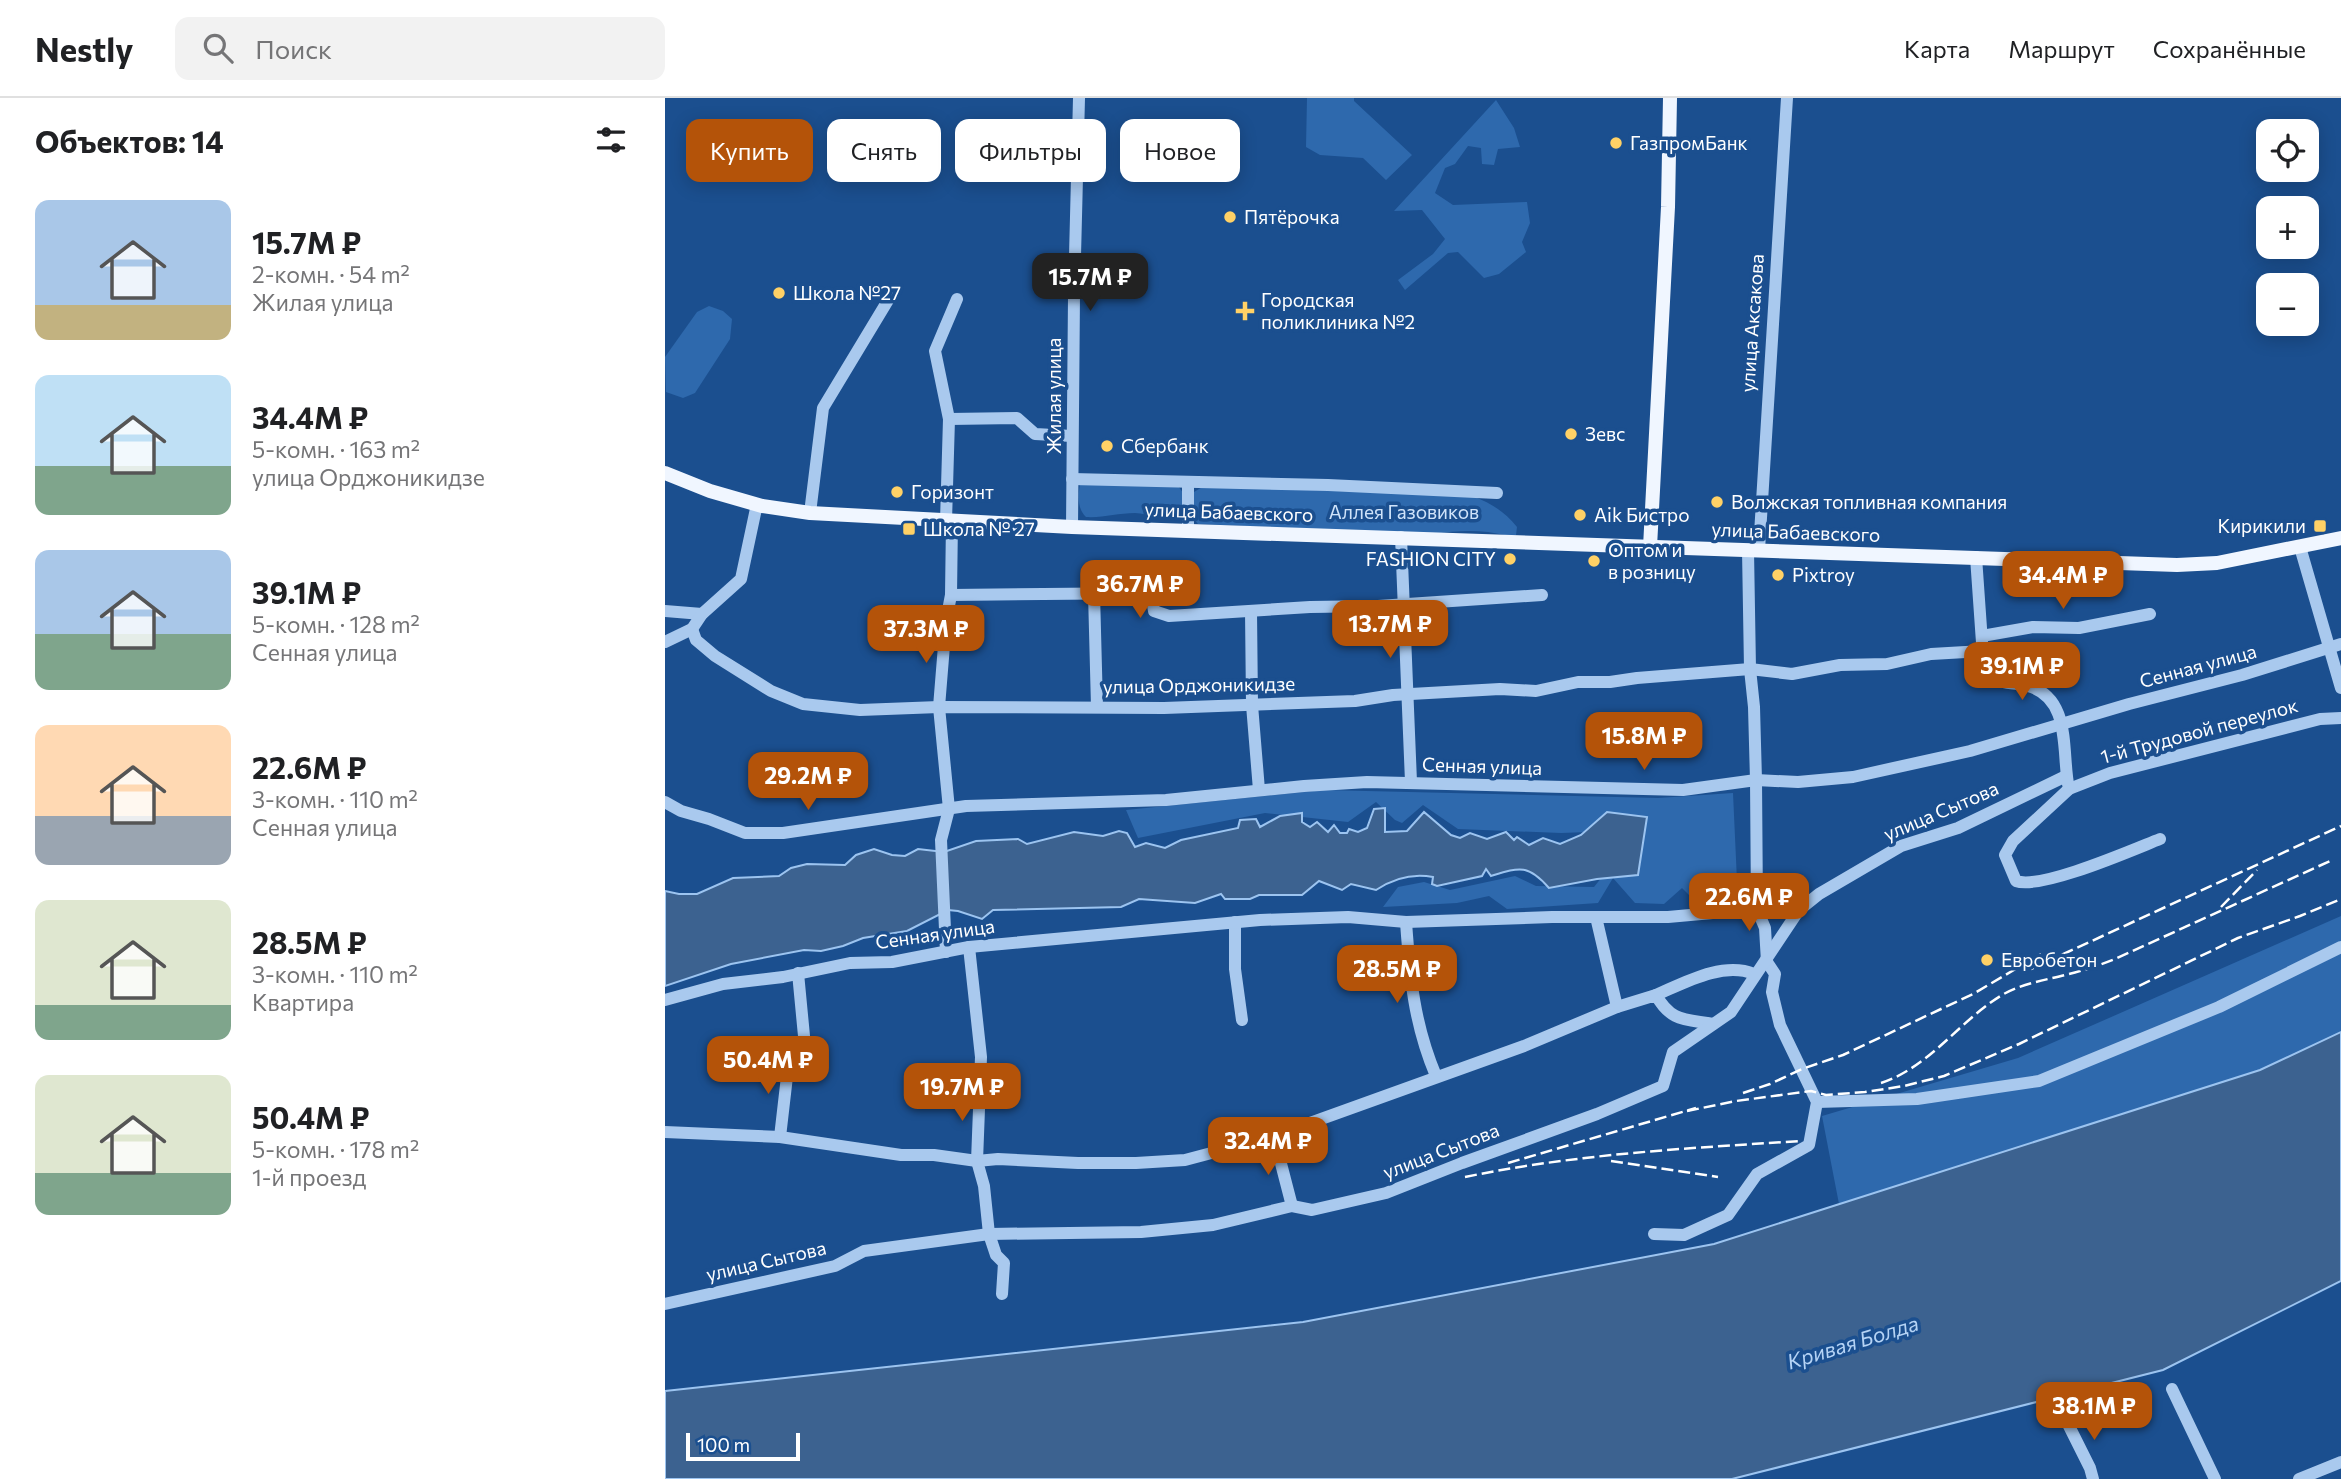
<!DOCTYPE html>
<html lang="ru">
<meta charset="utf-8">
<style>
:root{--surface:#fff;--page:#f2f2f2;--text:#202124;--muted:#757577;--line:#e0e0e0;--accent:#b45309}
body{margin:0;font-family:Commissioner,sans-serif;background:var(--page);color:var(--text);height:100vh;display:flex;flex-direction:column;font-size:26px;white-space:nowrap}
*{box-sizing:border-box;margin:0}
p{font-size:23px;color:var(--muted)}
.icon{flex:none;width:38px;height:38px;fill:none;stroke:currentColor;stroke-width:2;stroke-linecap:round;stroke-linejoin:round}
.map{position:relative;flex:1;overflow:hidden}
.side{display:flex;flex-direction:column;background:var(--surface);width:665px}
.side>*{flex:none}
.hud{position:absolute;left:21px;top:21px;width:665px;height:63px;display:flex;gap:14px}
.fabs{position:absolute;left:1591px;top:21px;display:grid;gap:14px}
.fabs a{display:grid;place-items:center;width:63px;height:63px;border-radius:14px;background:var(--surface);box-shadow:0 4px 18px #0003;font-size:35px}
.scale{position:absolute;left:21px;bottom:18px;width:114px;box-sizing:border-box;padding-left:7px;border:4px solid #fff;border-top:0;font-size:19px;line-height:24px;white-space:nowrap;color:#fff;-webkit-text-stroke:5px #1b4f8f;paint-order:stroke}
.price{position:absolute;translate:-50% -60px;padding:0 16px;border-radius:14px;background:var(--accent);color:#fff;font-size:23px;line-height:46px;filter:drop-shadow(0 2px 4px #0008)}
.price::after{content:'';position:absolute;left:50%;top:42px;width:21px;height:16px;margin-left:-10px;background:inherit;clip-path:polygon(0 0,100% 0,50% 100%)}
.price.selected{background:#222;color:#fff}
ul{padding:0;list-style:none}
li{display:flex;align-items:center;gap:21px;height:175px;padding:0 35px}
li span{display:grid;place-items:center;flex:none;width:196px;height:140px;border-radius:14px;color:#555}
li>.icon{margin-inline-start:auto}
span .icon{width:84px;height:84px;fill:#fffc;stroke-width:1}
li b{font-size:30px}
h2{display:flex;justify-content:space-between;align-items:center;height:84px;padding:0 35px;font-size:30px}
.tag{padding:0 24px;border-radius:14px;background:var(--surface);box-shadow:0 4px 18px #0003;font-size:24px;line-height:63px}
.tag.selected{background:var(--accent);color:#fff}
header{display:flex;align-items:center;gap:42px;box-sizing:border-box;height:98px;padding:0 35px;background:var(--surface);border-bottom:2px solid var(--line)}
header strong{font-size:33px}
nav{display:flex;gap:38px;margin-inline-start:auto;font-size:24px}
.search{width:490px;height:63px;background:var(--page);display:flex;align-items:center;gap:18px;box-sizing:border-box;padding:0 24px;border-radius:14px;color:var(--muted);font-size:26px}
main{display:flex;flex:1;min-height:0}
.map>svg:first-child{display:block}
</style>
<header>
<strong>Nestly</strong>
<div class="search"><svg class="icon" aria-label="search" viewBox="0 0 24 24"><circle cx="10" cy="10" r="6"/><path d="M15 15l6 6"/></svg>Поиск</div>
<nav><a>Карта</a><a>Маршрут</a><a>Сохранённые</a></nav>
</header>
<main>
<section class="side">
<h2>Объектов: 14<svg class="icon" aria-label="filters" viewBox="0 0 24 24"><path d="M4 7h16M4 17h16"/><circle cx="9" cy="7" r="2"/><circle cx="15" cy="17" r="2"/></svg></h2>
<ul>
<li><span style="background:linear-gradient(#a9c7e8 75%,#c2b280 0)"><svg class="icon" aria-label="home" viewBox="0 0 24 24"><path d="M3 11l9-7 9 7M6 9v11h12V9"/></svg></span><div><b>15.7M ₽</b><p>2-комн. · 54 m²</p><p>Жилая улица</p></div></li>
<li><span style="background:linear-gradient(#bfe0f5 65%,#7fa58c 0)"><svg class="icon" aria-label="home" viewBox="0 0 24 24"><path d="M3 11l9-7 9 7M6 9v11h12V9"/></svg></span><div><b>34.4M ₽</b><p>5-комн. · 163 m²</p><p>улица Орджоникидзе</p></div></li>
<li><span style="background:linear-gradient(#a9c7e8 60%,#7fa58c 0)"><svg class="icon" aria-label="home" viewBox="0 0 24 24"><path d="M3 11l9-7 9 7M6 9v11h12V9"/></svg></span><div><b>39.1M ₽</b><p>5-комн. · 128 m²</p><p>Сенная улица</p></div></li>
<li><span style="background:linear-gradient(#ffd9b3 65%,#9aa5b1 0)"><svg class="icon" aria-label="home" viewBox="0 0 24 24"><path d="M3 11l9-7 9 7M6 9v11h12V9"/></svg></span><div><b>22.6M ₽</b><p>3-комн. · 110 m²</p><p>Сенная улица</p></div></li>
<li><span style="background:linear-gradient(#dfe7d0 75%,#7fa58c 0)"><svg class="icon" aria-label="home" viewBox="0 0 24 24"><path d="M3 11l9-7 9 7M6 9v11h12V9"/></svg></span><div><b>28.5M ₽</b><p>3-комн. · 110 m²</p><p>Квартира</p></div></li>
<li><span style="background:linear-gradient(#dfe7d0 70%,#7fa58c 0)"><svg class="icon" aria-label="home" viewBox="0 0 24 24"><path d="M3 11l9-7 9 7M6 9v11h12V9"/></svg></span><div><b>50.4M ₽</b><p>5-комн. · 178 m²</p><p>1-й проезд</p></div></li>
</ul>
</section>
<div class="map">
<svg width="1676" height="1381" viewBox="0 0 1676 1381">
<rect width="100%" height="100%" fill="#1b4f8f"/>
<g fill="#2e69ad">
<polygon points="642,0 689,0 689,3 747,57 721,82 698,60 655,57 641,49"/>
<polygon points="831,2 849,30 855,49 833,51 829,67 817,66 816,50 803,48 790,66 780,70 770,95 788,107 862,104 865,125 857,144 861,154 834,176 819,180 793,154 783,155 740,192 733,182 768,156 780,141 757,112 729,113"/>
<polygon points="44,208 58,213 67,221 65,241 30,295 18,300 1,294 0,259 32,214"/>
<path d="M415 386 513 388 519 396V421C502 424 487 416 470 415 453 415 438 420 421 419 412 410 413 398 415 386Z"/>
<path d="M539 388 807 398C826 405 839 413 852 429L851 437C841 439 833 435 823 434 805 432 787 433 770 436L533 426 528 420 529 394Z"/>
<polygon points="659,692 993,700 1068,695 1073,805 1033,806 1017,790 999,806 970,805 948,780 933,805 842,811 824,798 792,805 718,809 733,789 759,784 785,792 850,778 871,788 929,789 945,769 976,766 950,733 896,735 793,731 758,707 737,725 730,722 711,704 683,724 600,715 473,740 461,712"/>
<polygon points="1676,818 1676,934 1595,972 1174,1106 1157,1018 1353,960"/>
</g>
<g fill="#3c6290" stroke="#9cc4f0" stroke-width="2">
<path d="M720 710V734L742 733 759 714 786 737 795 740 805 735 822 741 841 734 849 742 852 739 864 747 878 740 895 746 916 737 942 714 982 719 973 777 932 781 884 790C863 766 855 769 826 778L821 771 817 778 772 788 767 786 768 779C747 775 729 780 711 792L686 786 677 792 654 783 637 797H594L585 801H560L556 796 530 805 474 801 456 809 328 812 317 821 293 813 283 812 242 833 198 840 178 848 156 853 139 852 66 866 0 888V793L14 796H32L68 780 114 778 126 770 142 766 180 767 191 757 209 751 227 757 240 758 253 751 279 754 311 743 353 741 362 746 409 734 438 738 454 733 462 735 470 749 481 745 500 750 516 742 573 730 575 722 591 721 595 729 615 718 637 715V724L645 729 652 724 663 734 669 727 675 735H682L684 731 693 734 702 730 709 711Z"/>
<polygon points="1676,934 1676,1183 1498,1272 1067,1381 0,1381 0,1293 638,1224 1049,1146 1595,972"/>
</g>
<g fill="none" stroke-linecap="round" stroke-linejoin="round">
<g stroke="#a9c9ee" stroke-width="12">
<polyline points="284,321 352,320 370,336 407,338"/>
<polyline points="407,381 663,387 832,395"/>
<polyline points="145,415 158,310 228,194"/>
<polyline points="281,423 284,321 270,253 292,201"/>
<polyline points="407,429 409,198 414,0"/>
<polyline points="523,432 523,384"/>
<polyline points="736,439 746,684"/>
<polyline points="1635,449 1676,590"/>
<polyline points="1094,452 1122,0"/>
<path d="M1311 459 1319 573C1339 590 1341 582 1363 588 1408 600 1396 657 1404 691L1348 743 1340 757 1351 783C1376 792 1467 752 1495 741"/>
<polyline points="429,495 432,609"/>
<polyline points="286,497 486,495 489,513 504,518 645,509 713,508 877,497"/>
<polyline points="0,513 37,516"/>
<polyline points="586,513 587,607 594,692"/>
<polyline points="27,531 31,542 50,558 106,593 138,606 195,612 274,609 499,610 690,603 728,597 835,591 871,593 913,584 945,584 972,580 1085,571 1127,576 1175,567 1222,566 1266,556 1318,553"/>
<polyline points="1317,538 1368,529 1414,530 1485,516"/>
<polyline points="0,544 27,531 37,516 76,481 92,406"/>
<polyline points="1404,691 1445,675 1655,621 1676,620"/>
<polyline points="0,704 16,713 44,721 80,735 118,735 301,708 501,702 639,688 702,684 1018,692 1091,682 1133,684 1188,679 1305,653 1464,606 1577,577 1676,546"/>
<polyline points="931,819 952,909"/>
<polyline points="570,824 570,871 577,922"/>
<path d="M741 824C745 880 749 926 771 978"/>
<polyline points="304,849 316,959 312,1063 319,1088 324,1136 331,1157 339,1165 337,1196"/>
<polyline points="281,854 276,742 284,711 274,609 281,523 286,497 287,423"/>
<polyline points="133,875 141,959"/>
<path d="M991 897C1019 885 1058 863 1089 876"/>
<polyline points="0,902 58,886 118,879 185,865 227,864 304,849 595,822 683,819 741,824 887,819 1003,819 1092,811"/>
<polyline points="1152,1004 1252,1001 1374,983 1554,909 1676,849"/>
<path d="M0 1034 115 1039 236 1057H269L312 1063 333 1061 413 1065H471L520 1062 603 1040 859 948 952 909 991 897C1006 924 1020 921 1048 926"/>
<polyline points="115,1039 124,961"/>
<polyline points="603,1040 613,1054 627,1108"/>
<polyline points="989,1136 1019,1137 1063,1117 1092,1076 1144,1047 1152,1004 1115,927 1107,894 1110,876 1102,864 1100,830 1092,811 1091,682 1089,609 1085,571 1083,452"/>
<polyline points="0,1206 170,1168 199,1153 324,1136 476,1134 548,1127 627,1108 647,1112 721,1095 797,1065 932,1016 998,988 1008,954 1066,914 1134,812 1154,796 1236,748 1293,730 1401,678"/>
<polyline points="1507,1291 1550,1381"/>
<polyline points="1399,1318 1425,1370 1428,1381"/>
<polyline points="1634,1381 1676,1364"/>
</g>
<g stroke="#f0f6ff" stroke-width="14">
<polyline points="0,375 45,393 97,408 145,415 407,429 1512,467 1552,465 1676,440"/>
<polyline points="985,449 1003,109 1005,0"/>
</g>
<g stroke="#fff" stroke-width="2.5" stroke-dasharray="12 5" stroke-linecap="butt">
<polyline points="1556,809 1592,772"/>
<polyline points="1366,871 1676,728"/>
<path d="M1216 985C1265 969 1294 923 1337 897 1358 885 1381 882 1404 876 1420 872 1435 867 1450 861L1665 763"/>
<polyline points="1078,995 1105,986 1137,971 1178,957 1308,896 1376,856"/>
<polyline points="1022,1013 1071,1003 1146,993 1161,997 1200,994 1239,988 1279,978 1354,946 1573,840 1635,818 1676,801"/>
<polyline points="946,1063 1053,1079"/>
<polyline points="843,1065 1031,1010"/>
<path d="M800 1079C911 1056 1024 1050 1137 1043"/>
</g>
</g>
<g fill="#ffd166" stroke="#1b4f8f" stroke-width="2.5">
<circle cx="951" cy="45" r="7"/>
<circle cx="565" cy="119" r="7"/>
<circle cx="114" cy="195" r="7"/>
<path d="M576.5 202.5h7v7h7v7h-7v7h-7v-7h-7v-7h7z"/>
<circle cx="906" cy="336" r="7"/>
<circle cx="442" cy="348" r="7"/>
<circle cx="232" cy="394" r="7"/>
<circle cx="1052" cy="404" r="7"/>
<circle cx="915" cy="417" r="7"/>
<rect x="1648" y="421" width="14" height="14" rx="3.5"/>
<rect x="237" y="424" width="14" height="14" rx="3.5"/>
<circle cx="845" cy="461" r="7"/>
<circle cx="929" cy="463" r="7"/>
<circle cx="1113" cy="477" r="7"/>
<circle cx="1322" cy="862" r="7"/>
</g>
<g text-anchor="middle" stroke-width="7" stroke-linejoin="round" paint-order="stroke">
<g font-size="19" fill="#fff" stroke="#1b4f8f" text-anchor="start">
<text x="965" y="52">ГазпромБанк</text>
<text x="579" y="126">Пятёрочка</text>
<text x="128" y="202">Школа №27</text>
<text x="596" y="209">Городская<tspan x="596" dy="22">поликлиника №2</tspan></text>
<text x="920" y="343">Зевс</text>
<text x="456" y="355">Сбербанк</text>
<text x="246" y="401">Горизонт</text>
<text x="1066" y="411">Волжская топливная компания</text>
<text x="929" y="424">Aik Бистро</text>
<text x="1641" y="435" text-anchor="end">Кирикили</text>
<text x="258" y="438">Школа № 27</text>
<text x="943" y="459">Оптом и<tspan x="943" dy="22">в розницу</tspan></text>
<text x="831" y="468" text-anchor="end">FASHION CITY</text>
<text x="1127" y="484">Pixtroy</text>
<text x="1336" y="869">Евробетон</text>
</g>
<g font-size="19" fill="#fff" stroke="#1b4f8f">
<text transform="translate(1087 225) rotate(-86)" y="7">улица Аксакова</text>
<text transform="translate(389 298) rotate(-90)" y="7">Жилая улица</text>
<text transform="translate(564 414) rotate(2)" y="7">улица Бабаевского</text>
<text transform="translate(1131 434) rotate(2)" y="7">улица Бабаевского</text>
<text transform="translate(1533 568) rotate(-15)" y="7">Сенная улица</text>
<text transform="translate(534 587) rotate(-1)" y="7">улица Орджоникидзе</text>
<text transform="translate(1534 633) rotate(-15)" y="7">1-й Трудовой переулок</text>
<text transform="translate(817 668) rotate(2)" y="7">Сенная улица</text>
<text transform="translate(1276 713) rotate(-23)" y="7">улица Сытова</text>
<text transform="translate(270 836) rotate(-8)" y="7">Сенная улица</text>
<text transform="translate(776 1053) rotate(-21)" y="7">улица Сытова</text>
<text transform="translate(101 1163) rotate(-13)" y="7">улица Сытова</text>
</g>
<g font-size="19" fill="#cfe3fa" stroke="#1b4f8f">
<text x="739" y="421">Аллея Газовиков</text>
</g>
<g font-size="21" font-style="italic" fill="#b5d3f5" stroke="#1b4f8f">
<text transform="translate(1188 1245) rotate(-17)" y="7">Кривая Болда</text>
</g>
</g>
</svg>
<div class="fabs">
<a><svg class="icon" aria-label="locate" viewBox="0 0 24 24"><circle cx="12" cy="12" r="6"/><path d="M12 2v4M12 18v4M2 12h4M18 12h4"/></svg></a>
<a>+</a>
<a>−</a>
</div>
<div class="scale">100 m</div>
<b class="price selected" style="left:425px;top:215px">15.7M ₽</b>
<b class="price" style="left:1398px;top:513px">34.4M ₽</b>
<b class="price" style="left:475px;top:522px">36.7M ₽</b>
<b class="price" style="left:725px;top:562px">13.7M ₽</b>
<b class="price" style="left:261px;top:567px">37.3M ₽</b>
<b class="price" style="left:1357px;top:604px">39.1M ₽</b>
<b class="price" style="left:979px;top:674px">15.8M ₽</b>
<b class="price" style="left:143px;top:714px">29.2M ₽</b>
<b class="price" style="left:1084px;top:835px">22.6M ₽</b>
<b class="price" style="left:732px;top:907px">28.5M ₽</b>
<b class="price" style="left:103px;top:998px">50.4M ₽</b>
<b class="price" style="left:297px;top:1025px">19.7M ₽</b>
<b class="price" style="left:603px;top:1079px">32.4M ₽</b>
<b class="price" style="left:1429px;top:1344px">38.1M ₽</b>
<div class="hud">
<a class="tag selected">Купить</a>
<a class="tag">Снять</a>
<a class="tag">Фильтры</a>
<a class="tag">Новое</a>
</div>
</div>
</main>
